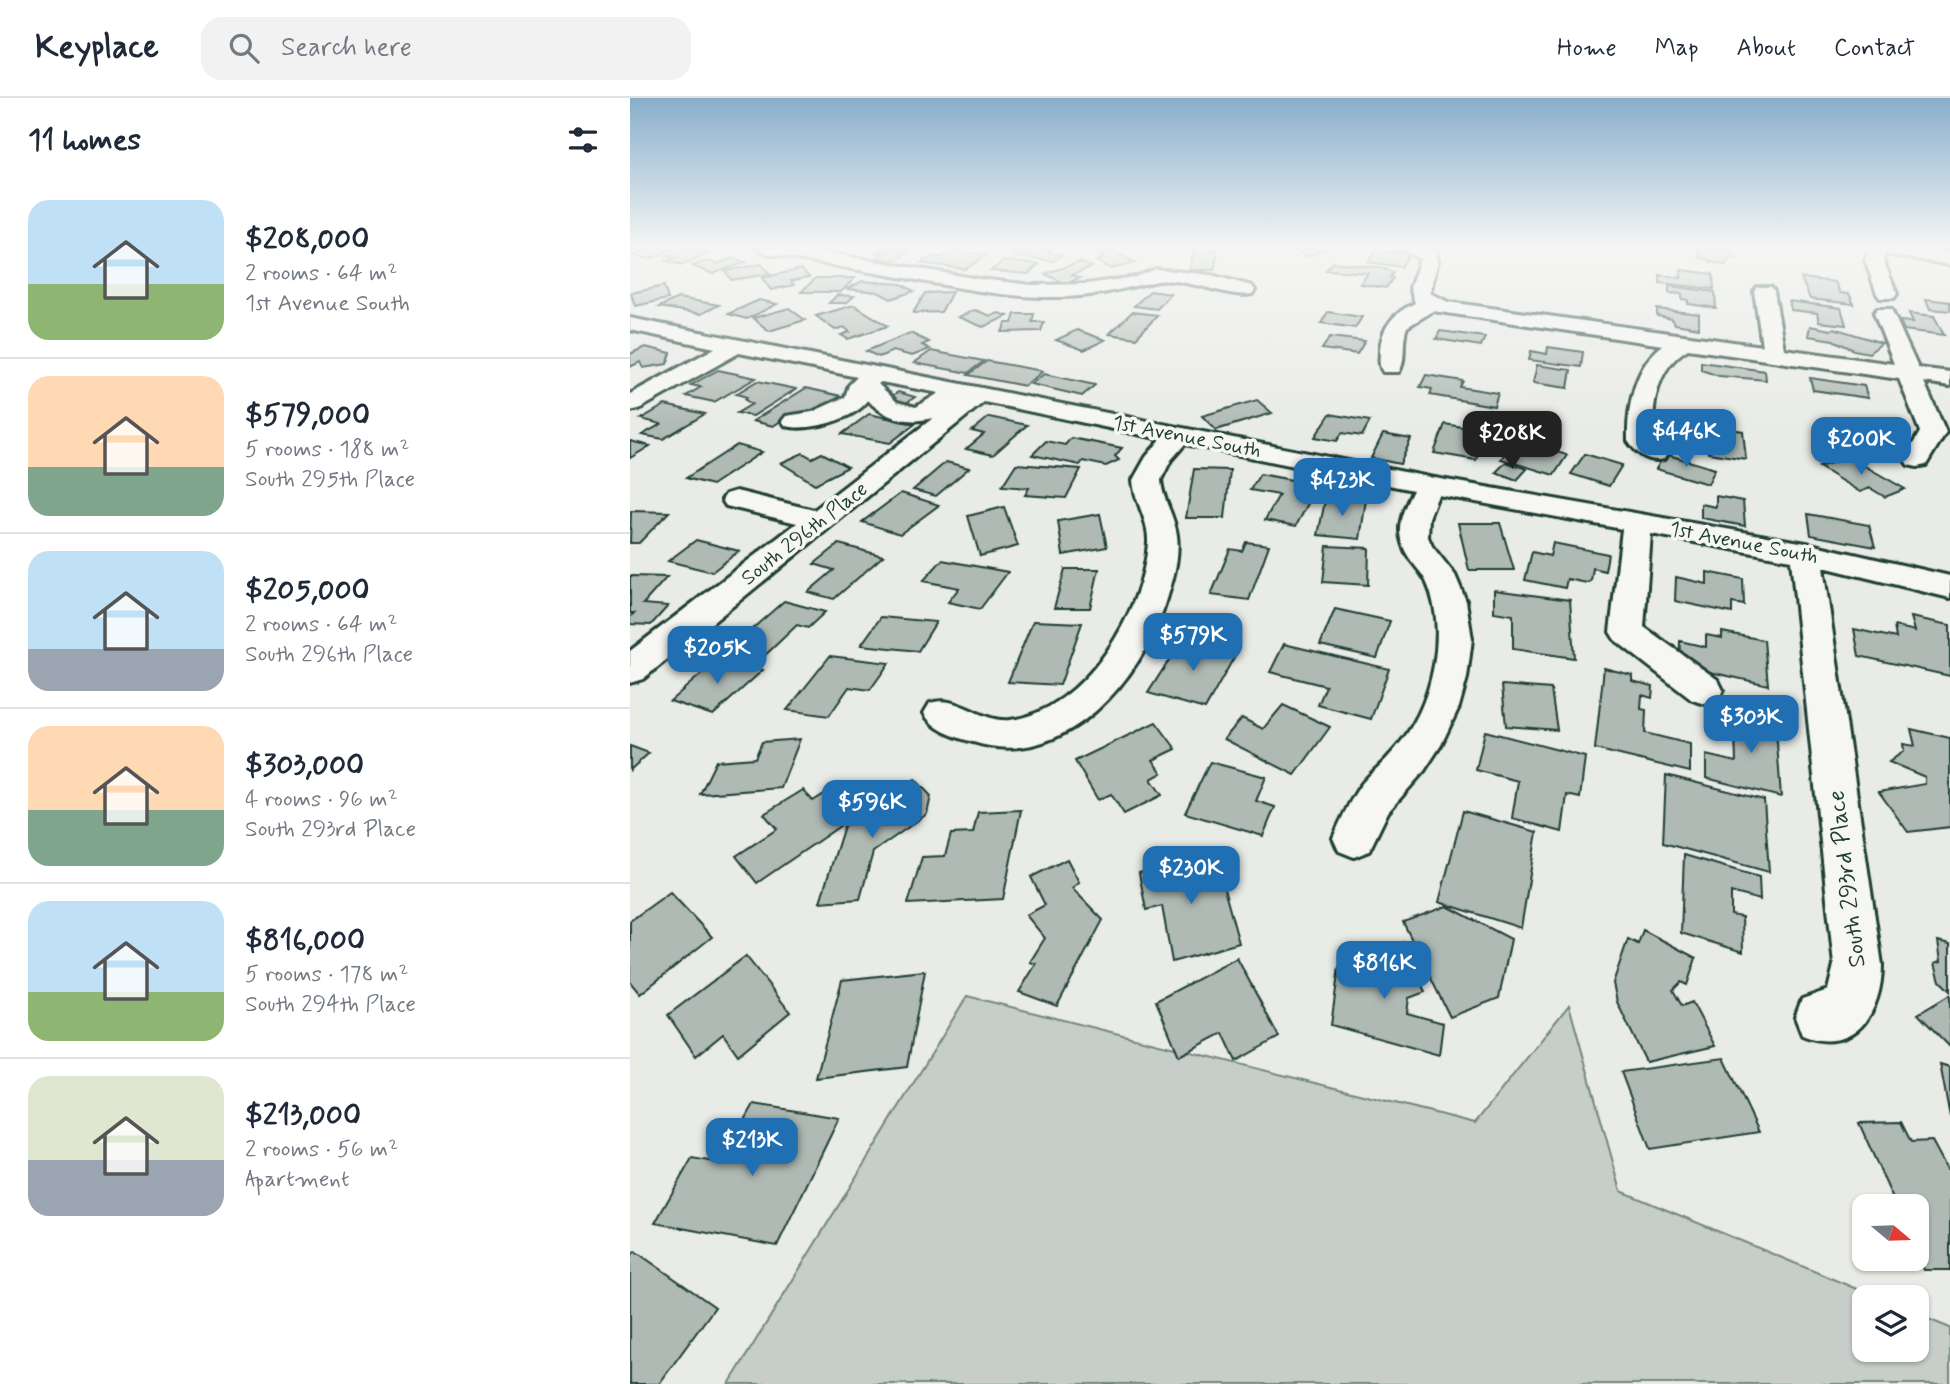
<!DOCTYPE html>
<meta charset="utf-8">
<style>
:root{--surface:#fff;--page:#f2f2f3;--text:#1f2937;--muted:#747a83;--line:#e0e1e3;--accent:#1f6fb2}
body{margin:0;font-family:Mynerve,sans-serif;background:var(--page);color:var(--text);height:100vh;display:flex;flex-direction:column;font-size:26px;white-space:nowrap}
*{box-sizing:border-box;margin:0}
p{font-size:23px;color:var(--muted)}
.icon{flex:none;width:38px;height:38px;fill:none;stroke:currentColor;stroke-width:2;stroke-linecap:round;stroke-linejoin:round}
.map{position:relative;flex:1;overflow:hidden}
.details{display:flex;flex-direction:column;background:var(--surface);width:630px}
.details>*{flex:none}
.needle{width:46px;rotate:109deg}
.tools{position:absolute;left:1222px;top:1096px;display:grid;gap:14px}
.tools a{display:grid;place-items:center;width:77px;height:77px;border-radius:14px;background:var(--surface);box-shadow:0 2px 5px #0004;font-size:35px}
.price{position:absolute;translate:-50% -60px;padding:0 16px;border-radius:14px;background:var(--accent);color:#fff;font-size:23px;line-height:46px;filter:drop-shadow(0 2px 4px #0008)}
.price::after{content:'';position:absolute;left:50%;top:42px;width:21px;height:16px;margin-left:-10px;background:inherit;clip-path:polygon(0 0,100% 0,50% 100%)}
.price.selected{background:#222;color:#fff}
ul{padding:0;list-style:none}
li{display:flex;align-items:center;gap:21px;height:175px;padding:0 28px}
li+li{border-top:2px solid var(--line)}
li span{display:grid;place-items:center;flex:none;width:196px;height:140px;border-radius:21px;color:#555}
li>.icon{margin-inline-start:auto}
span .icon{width:84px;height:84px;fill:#fffc;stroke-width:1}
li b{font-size:30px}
h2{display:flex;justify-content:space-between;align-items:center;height:84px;padding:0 28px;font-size:30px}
header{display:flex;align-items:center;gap:42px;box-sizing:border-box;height:98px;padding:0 35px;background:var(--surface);border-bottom:2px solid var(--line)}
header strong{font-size:33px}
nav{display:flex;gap:38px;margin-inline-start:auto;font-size:24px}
.search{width:490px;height:63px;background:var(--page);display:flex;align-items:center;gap:18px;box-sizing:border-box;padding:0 24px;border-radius:21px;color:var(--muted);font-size:26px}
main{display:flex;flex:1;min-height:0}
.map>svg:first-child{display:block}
</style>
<header>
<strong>Keyplace</strong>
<div class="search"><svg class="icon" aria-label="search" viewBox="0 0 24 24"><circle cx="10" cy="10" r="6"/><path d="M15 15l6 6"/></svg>Search here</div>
<nav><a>Home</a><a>Map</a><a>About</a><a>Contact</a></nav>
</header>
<main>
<section class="details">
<h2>11 homes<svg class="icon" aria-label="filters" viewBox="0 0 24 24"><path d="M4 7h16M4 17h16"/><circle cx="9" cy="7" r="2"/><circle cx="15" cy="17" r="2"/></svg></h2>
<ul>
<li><span style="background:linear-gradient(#bfe0f5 60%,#8fb573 0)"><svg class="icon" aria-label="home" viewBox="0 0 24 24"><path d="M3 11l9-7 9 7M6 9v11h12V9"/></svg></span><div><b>$208,000</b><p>2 rooms · 64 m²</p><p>1st Avenue South</p></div></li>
<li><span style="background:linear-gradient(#ffd9b3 65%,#7fa58c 0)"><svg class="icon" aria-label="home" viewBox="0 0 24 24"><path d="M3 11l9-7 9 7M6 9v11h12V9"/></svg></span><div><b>$579,000</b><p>5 rooms · 188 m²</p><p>South 295th Place</p></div></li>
<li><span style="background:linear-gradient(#bfe0f5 70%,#9aa5b1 0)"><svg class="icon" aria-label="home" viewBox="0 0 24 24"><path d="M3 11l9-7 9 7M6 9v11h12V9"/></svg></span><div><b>$205,000</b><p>2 rooms · 64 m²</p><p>South 296th Place</p></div></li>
<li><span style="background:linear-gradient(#ffd9b3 60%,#7fa58c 0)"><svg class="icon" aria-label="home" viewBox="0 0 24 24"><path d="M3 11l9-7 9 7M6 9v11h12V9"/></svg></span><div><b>$303,000</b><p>4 rooms · 96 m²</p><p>South 293rd Place</p></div></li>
<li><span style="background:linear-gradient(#bfe0f5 65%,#8fb573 0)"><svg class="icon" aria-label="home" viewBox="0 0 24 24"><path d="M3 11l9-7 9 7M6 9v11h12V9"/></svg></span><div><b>$816,000</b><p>5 rooms · 178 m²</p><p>South 294th Place</p></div></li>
<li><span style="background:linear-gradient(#dfe7d0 60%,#9aa5b1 0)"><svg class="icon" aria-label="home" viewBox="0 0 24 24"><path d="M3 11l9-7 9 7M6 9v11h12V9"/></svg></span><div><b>$213,000</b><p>2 rooms · 56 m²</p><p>Apartment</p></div></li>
</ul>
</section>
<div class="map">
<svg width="1320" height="1286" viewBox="0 0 1320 1286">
<rect width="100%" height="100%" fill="#e9ebe7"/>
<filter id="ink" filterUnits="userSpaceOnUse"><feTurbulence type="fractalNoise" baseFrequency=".0143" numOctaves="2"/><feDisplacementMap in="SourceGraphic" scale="14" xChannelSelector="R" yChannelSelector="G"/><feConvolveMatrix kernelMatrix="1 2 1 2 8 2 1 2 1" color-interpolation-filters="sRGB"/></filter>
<g filter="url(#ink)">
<polygon fill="#c7cec9" stroke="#73867e" stroke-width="2" points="337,898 845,1025 939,907 991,1093 1246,1199 1234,1199 1234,1251 1286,1251 1286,1216 1320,1230 1320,1286 99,1286"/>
<g fill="#b0bab5" stroke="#1f3d34" stroke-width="2">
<polygon points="6,150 45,150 20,161 3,158 14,153 3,152"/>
<polygon points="252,150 286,150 263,163 245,160 254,155 246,154"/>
<polygon points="394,150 422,151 417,154 433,157 423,163 383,158"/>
<polygon points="657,150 698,150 678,158"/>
<polygon points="1067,150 1100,150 1105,160 1100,160 1095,167 1080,164 1082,162 1068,159 1070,155 1068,155"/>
<polygon points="54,151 79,155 53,167 36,163 45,160 37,158"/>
<polygon points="323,152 357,157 335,171 291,165 303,158 312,159"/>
<polygon points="564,152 588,152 584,172 560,172"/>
<polygon points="747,152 779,156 771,169 738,164"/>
<polygon points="483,153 505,165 481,171 466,163 474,160 468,157"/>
<polygon points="103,160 116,164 83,176 62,168 77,163 87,166"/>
<polygon points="373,163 409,166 398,176 361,173"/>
<polygon points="449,164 462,169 442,177 450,180 436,186 415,176"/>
<polygon points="703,164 751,170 763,174 760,179 763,180 756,190 730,186 738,175 696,172"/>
<polygon points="131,166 140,176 101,182 95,173"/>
<polygon points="171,171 179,179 161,183 164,187 141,192 132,180"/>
<polygon points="1051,172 1083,176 1084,191 1030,185 1030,177 1051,180"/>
<polygon points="186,180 225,180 211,194 171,194"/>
<polygon points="1171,180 1205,184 1210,195 1219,196 1224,206 1180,201"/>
<polygon points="232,183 271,186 284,193 261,201 248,194 217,191"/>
<polygon points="34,188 38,201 5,208 1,195"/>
<polygon points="1039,188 1085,194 1086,210 1058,206 1058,202 1052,201 1052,196 1039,195"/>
<polygon points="520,193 541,196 527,211 504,208"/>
<polygon points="322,194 311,214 283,215 295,195"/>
<polygon points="207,197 224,198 216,205 199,205"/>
<polygon points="48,200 89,207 71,216 29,209"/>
<polygon points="1296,201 1320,204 1320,213 1300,211"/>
<polygon points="129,202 147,206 117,221 98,216"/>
<polygon points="1159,203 1211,210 1216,227 1189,224 1187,215 1161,212"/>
<polygon points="224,207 258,228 218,241 211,237 220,234 214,229 205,232 186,218"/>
<polygon points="159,210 175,222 139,233 123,220"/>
<polygon points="1027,211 1069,216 1069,230 1045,226 1042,221 1027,218"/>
<polygon points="345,212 361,218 369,215 378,218 353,229 328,219"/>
<polygon points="502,214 528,217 506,240 479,236"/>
<polygon points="698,214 732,219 725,230 691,225"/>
<polygon points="1279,215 1304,218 1314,237 1274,232 1270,223 1283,224"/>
<polygon points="385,216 404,216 402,224 414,224 411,233 372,234 376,225 382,225"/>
<polygon points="1180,228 1201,232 1204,230 1252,245 1239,255 1224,252 1203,242 1178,238"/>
<polygon points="447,232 475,242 454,252 426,242"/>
<polygon points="810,233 855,239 851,248 806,241"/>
<polygon points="280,235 299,244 292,247 300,251 282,258 263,253 249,259 236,253"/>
<polygon points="700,239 735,243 727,256 692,251"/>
<polygon points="15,249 41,255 37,266 13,270 10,264 0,269 0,256"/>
<polygon points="918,249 953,254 951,269 899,262 901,253 917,256"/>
<polygon points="301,253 354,263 338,275 284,265"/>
<polygon points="357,263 413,273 395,288 338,277"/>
<polygon points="1071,264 1135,273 1136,282 1089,278 1071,272"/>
<polygon points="907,267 941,272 938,290 903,285"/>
<polygon points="88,272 126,280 84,304 56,298 71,289 61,287"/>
<polygon points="414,276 465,287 452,298 401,286"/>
<polygon points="796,277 833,283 830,289 868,295 864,308 800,297 802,291 790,289"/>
<polygon points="1180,280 1234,288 1238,300 1183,292"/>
<polygon points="127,283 166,291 123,318 107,315 122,306 115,302 117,299 106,296"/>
<polygon points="176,290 211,298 181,318 164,315 143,328 123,323"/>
<polygon points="268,294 285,299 273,307 257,301"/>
<polygon points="627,302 642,315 586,332 572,318"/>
<polygon points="35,307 75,316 33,341 12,337 31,326 11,321"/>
<polygon points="239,316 285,326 260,345 212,336"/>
<polygon points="700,316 740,323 732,338 712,335 707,343 685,339"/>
<polygon points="359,319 397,327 363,357 336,351 354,336 342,333"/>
<polygon points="815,326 855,333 846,362 804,355"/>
<polygon points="1065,326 1113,333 1116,361 1078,355 1077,340 1066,338"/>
<polygon points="753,336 781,341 770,366 741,360"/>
<polygon points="441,340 492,350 485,358 489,362 476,368 453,363 450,367 402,357 416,343 435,347"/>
<polygon points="885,342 937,357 924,377 871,361"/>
<polygon points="0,343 20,348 0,360"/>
<polygon points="107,347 132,354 82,387 56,380"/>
<polygon points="173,355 182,360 192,355 218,369 185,386 151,365"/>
<polygon points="955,356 992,367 979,388 941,376"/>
<polygon points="1035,356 1085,371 1078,386 1026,371"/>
<polygon points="1219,359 1275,391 1255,399 1240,390 1230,394 1189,369"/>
<polygon points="316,364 339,370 306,398 283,392"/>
<polygon points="876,364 897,371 887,382 866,374"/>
<polygon points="386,366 451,371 436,400 395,397 399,390 372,388"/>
<polygon points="564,371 600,372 595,420 556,420"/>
<polygon points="630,376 688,387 666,428 635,422 649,397 620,392"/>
<polygon points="271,395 309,407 270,436 232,424"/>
<polygon points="696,398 736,402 730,441 688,437"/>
<polygon points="1086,398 1113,403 1115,428 1071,420 1071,406 1086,409"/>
<polygon points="374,409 388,448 350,458 338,418"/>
<polygon points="1,413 39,414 9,445 0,445"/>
<polygon points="470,416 477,449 433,457 428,423"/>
<polygon points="1178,416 1239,427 1245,449 1181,437"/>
<polygon points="828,425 870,425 884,472 839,472"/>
<polygon points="66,442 109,453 82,474 38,463"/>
<polygon points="616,444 639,447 619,502 581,497 600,451 612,453"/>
<polygon points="923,445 978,456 975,473 963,470 961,483 957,485 937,481 935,490 895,482 902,454 920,458"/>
<polygon points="209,446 253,458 204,501 178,494 204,472 184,466"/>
<polygon points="697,448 739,450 738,487 693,484"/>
<polygon points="312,462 378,474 350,511 318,504 329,490 293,483"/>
<polygon points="435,471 469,471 460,510 424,510"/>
<polygon points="1077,474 1113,481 1114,507 1102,505 1102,515 1045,503 1046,479 1077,486"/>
<polygon points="0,478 37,479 13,506 38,508 21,527 0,526 0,519 4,515 0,515"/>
<polygon points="864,492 940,502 944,560 883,551 883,517 864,514"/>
<polygon points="154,503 195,514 178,530 167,527 130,562 98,552"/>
<polygon points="705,511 760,523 747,560 690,547"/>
<polygon points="251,519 306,524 288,553 231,547"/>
<polygon points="1281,519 1320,527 1320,578 1229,558 1224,531 1266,540 1264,528 1285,533"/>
<polygon points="403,523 452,525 430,587 378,584"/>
<polygon points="1092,534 1134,542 1138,587 1049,567 1050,543 1076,549 1076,537 1092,540"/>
<polygon points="553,540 607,554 575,611 518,595"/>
<polygon points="654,546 759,571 741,621 688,607 696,588 640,574"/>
<polygon points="200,558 259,565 240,592 219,589 199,618 157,612"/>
<polygon points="91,559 133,572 83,617 40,603"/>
<polygon points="974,570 1002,577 1002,583 1023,588 1022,600 1012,597 1011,611 1016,612 1015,635 1060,646 1060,674 965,651"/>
<polygon points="872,587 921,591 927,632 876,628"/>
<polygon points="653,607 700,629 665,677 594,641 612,620 633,631"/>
<polygon points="1104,608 1145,618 1151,699 1076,680 1076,657 1106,664"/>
<polygon points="526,624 546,651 523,662 532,675 521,681 532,697 494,716 481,696 468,702 445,663"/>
<polygon points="1281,631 1320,640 1320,729 1278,734 1249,694 1295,686 1295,679 1259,664 1274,653 1273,646 1285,648"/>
<polygon points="855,633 955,659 950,700 937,697 932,734 882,720 888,683 846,672"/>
<polygon points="170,641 151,690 70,696 86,663 125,660 132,644"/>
<polygon points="0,648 19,655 0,672"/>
<polygon points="580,664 636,679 626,703 645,709 633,738 555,715"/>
<polygon points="1036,677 1134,702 1139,774 1033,745"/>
<polygon points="285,681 301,698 297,716 243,754 230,801 190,804 214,728"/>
<polygon points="173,692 183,703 199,693 223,719 127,785 106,758 147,731 134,716"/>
<polygon points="391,712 373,801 278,806 292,759 315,758 321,736 343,735 348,714"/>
<polygon points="833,713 907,734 891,830 809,804"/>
<polygon points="584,755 609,845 542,864 532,808 516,812 509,775"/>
<polygon points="1054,757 1129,779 1130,802 1101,794 1101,817 1112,819 1113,854 1051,835"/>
<polygon points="437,761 449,784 442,790 473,822 427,908 389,894 406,866 400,864 415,840 396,817 415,807 401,779"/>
<polygon points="40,794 82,839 10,896 0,884 0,823"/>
<polygon points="817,808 881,841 869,900 820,919 773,824"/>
<polygon points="1013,832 1066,860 1057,887 1051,884 1043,892 1052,908 1062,904 1085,948 1016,964 987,904 983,885 998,841 1008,846"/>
<polygon points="1308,843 1320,846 1320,893 1310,883 1305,865 1311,863"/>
<polygon points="773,844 795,894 779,900 777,915 813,925 809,957 701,927 709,869"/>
<polygon points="116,858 160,914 108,957 93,936 66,958 38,917"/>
<polygon points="607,860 649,939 606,963 593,935 549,958 526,903"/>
<polygon points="295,873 277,969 186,980 212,882"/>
<polygon points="1320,897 1320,949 1288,916"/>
<polygon points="1094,960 1129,1034 1020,1051 991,974"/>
<polygon points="1310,966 1320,969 1320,1019"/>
<polygon points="124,1006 209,1020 147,1148 25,1125 62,1060 91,1065"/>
<polygon points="1271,1024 1281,1044 1302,1043 1317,1071 1320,1071 1320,1172 1294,1172 1286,1155 1286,1108 1266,1108 1229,1025"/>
<polygon points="5,1153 85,1209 29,1286 0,1286 0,1159"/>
</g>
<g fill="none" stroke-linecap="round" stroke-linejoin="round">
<g stroke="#1f3d34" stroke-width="6">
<g id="minor">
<path d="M126 150H169L349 181 402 187 457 186 505 179 526 171 581 177 622 188 625 192 622 196C602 201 554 179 528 183 493 190 466 199 429 199 379 200 330 190 281 181 233 173 184 164 135 155Z"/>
<path d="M770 150H797L806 154 808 163 800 195 818 204 1132 248 1124 193 1127 189H1141L1144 193 1154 251 1264 266 1244 215 1247 211H1261L1288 270 1320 274V288L1294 284 1316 334 1296 367 1287 369 1278 367 1274 361 1290 334 1269 281 1058 251C1027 269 1021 307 1024 340L1038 355 1034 361C1018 365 1007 356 998 343 997 310 1004 268 1033 247L803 213 777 229C771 243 777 261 769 274H753C748 267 750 260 750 252 752 228 764 215 785 205L780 190 790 161Z"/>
<polygon points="1240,150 1289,150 1320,155 1320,167 1256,156 1253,162 1267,196 1264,200 1250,200 1247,196 1235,162"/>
<path d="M0 220 799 379 1176 445 1320 478V500L1193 469 1252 867C1252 915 1224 958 1172 937L1165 919 1172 901 1198 892 1204 867 1161 462 1021 436 1014 529 1088 582 1093 592 1088 602 1075 606 1062 602 985 542 980 534 992 431 808 397 799 420 798 439 802 448 825 477 836 503 842 541 837 580 829 609 811 647 794 673 758 714 739 753 724 759 709 753 703 740C711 722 719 704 730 688 739 676 751 668 760 657 784 632 798 601 804 567 809 539 808 509 796 483 792 475 785 468 780 461 763 436 770 418 783 392L555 346 541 362 531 382C532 399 541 412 545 428 552 451 544 479 537 501 513 580 434 674 343 644 325 639 303 632 294 615L300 605C329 596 350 625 380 622 455 613 514 513 518 444 519 422 504 403 503 382L516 359 531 341 354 304 13 581 0 585V553L167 425 96 408 92 402 96 396 106 393 184 412 303 320C278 326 255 321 238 302 226 321 178 334 156 328L152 323 156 318 182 314 215 299 219 287 227 279 109 255 9 311 0 313V296L85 250 0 232ZM251 284 309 295 286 309 267 304 248 286Z"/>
</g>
</g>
<use href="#minor" fill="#f6f6f2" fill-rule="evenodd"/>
</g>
</g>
<linearGradient id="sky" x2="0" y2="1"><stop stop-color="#88aecb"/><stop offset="0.45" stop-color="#f5f6f4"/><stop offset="1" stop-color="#f5f6f4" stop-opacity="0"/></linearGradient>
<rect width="1320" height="331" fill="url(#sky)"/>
<g text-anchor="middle" stroke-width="7" stroke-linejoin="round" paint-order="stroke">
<g font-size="21" fill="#1f3d34" stroke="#f6f6f2">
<text transform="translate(557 338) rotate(11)" y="7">1st Avenue South</text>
<text transform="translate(174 435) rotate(-38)" y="7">South 296th Place</text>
<text transform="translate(1114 444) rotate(11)" y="7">1st Avenue South</text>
</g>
<g font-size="24" fill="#1f3d34" stroke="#f6f6f2">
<text transform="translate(1216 781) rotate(-97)" y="8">South 293rd Place</text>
</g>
</g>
</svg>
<div class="tools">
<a><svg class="needle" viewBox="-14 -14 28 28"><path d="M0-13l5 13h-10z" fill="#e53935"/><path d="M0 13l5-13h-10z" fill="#747a83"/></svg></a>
<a><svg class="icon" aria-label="layers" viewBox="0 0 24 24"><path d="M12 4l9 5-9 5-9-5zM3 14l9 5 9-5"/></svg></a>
</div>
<b class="price" style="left:1056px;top:371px">$446K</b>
<b class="price selected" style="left:882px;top:373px">$208K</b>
<b class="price" style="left:1231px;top:379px">$200K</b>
<b class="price" style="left:712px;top:420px">$423K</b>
<b class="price" style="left:563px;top:575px">$579K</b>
<b class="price" style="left:87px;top:588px">$205K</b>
<b class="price" style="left:1121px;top:657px">$303K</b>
<b class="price" style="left:242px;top:742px">$596K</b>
<b class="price" style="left:561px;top:808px">$230K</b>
<b class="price" style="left:754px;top:903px">$816K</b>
<b class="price" style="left:122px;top:1080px">$213K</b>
</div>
</main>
